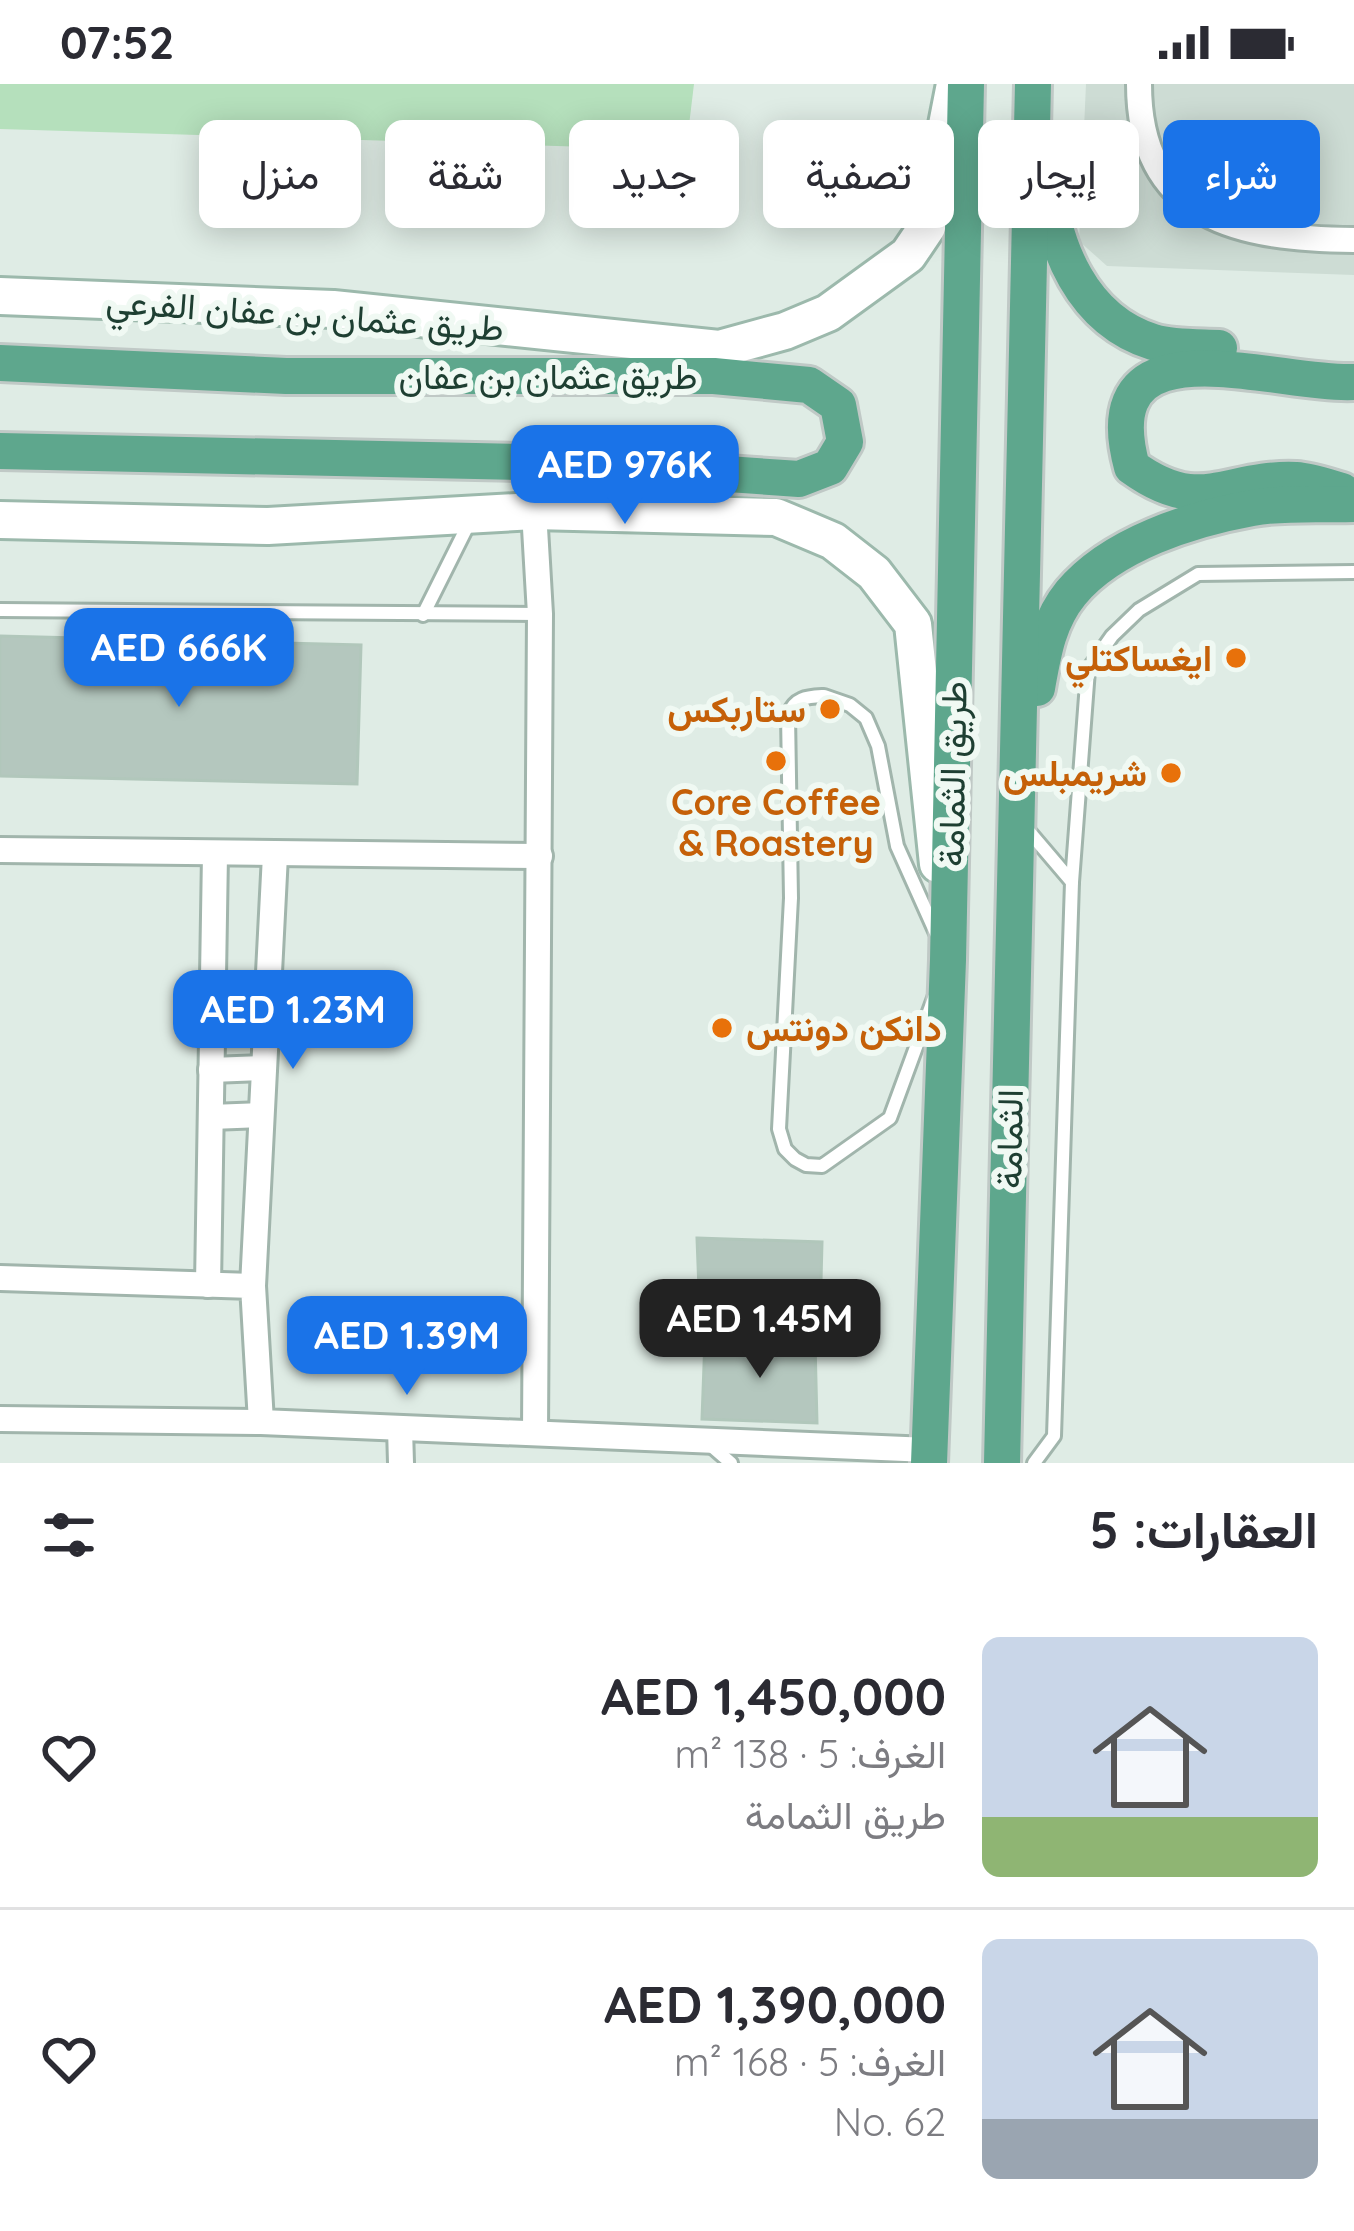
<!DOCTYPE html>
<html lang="ar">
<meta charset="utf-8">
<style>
:root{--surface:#fff;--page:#f2f2f3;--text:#2b2b33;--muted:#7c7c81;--line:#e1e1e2;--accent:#1a73e8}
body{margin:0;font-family:Quicksand,Vazirmatn,sans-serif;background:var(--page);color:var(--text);direction:rtl;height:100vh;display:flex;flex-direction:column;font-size:45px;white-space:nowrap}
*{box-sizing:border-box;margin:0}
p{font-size:39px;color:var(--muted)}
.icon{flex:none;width:66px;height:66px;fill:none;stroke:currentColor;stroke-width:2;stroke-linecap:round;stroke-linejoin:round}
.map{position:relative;height:1379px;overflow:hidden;direction:ltr}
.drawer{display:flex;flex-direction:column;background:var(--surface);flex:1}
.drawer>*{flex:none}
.banner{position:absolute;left:36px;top:36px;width:1284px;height:108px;direction:rtl;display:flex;gap:24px}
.price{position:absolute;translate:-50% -102px;padding:0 27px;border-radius:24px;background:var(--accent);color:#fff;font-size:39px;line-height:78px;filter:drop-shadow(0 3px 6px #0008)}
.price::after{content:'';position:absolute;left:50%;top:72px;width:36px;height:27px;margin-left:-18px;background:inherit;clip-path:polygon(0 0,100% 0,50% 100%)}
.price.on{background:#222;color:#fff}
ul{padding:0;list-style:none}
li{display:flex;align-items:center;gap:36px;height:300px;padding:0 36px}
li+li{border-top:3px solid var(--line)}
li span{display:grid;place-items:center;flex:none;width:336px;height:240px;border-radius:18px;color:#555}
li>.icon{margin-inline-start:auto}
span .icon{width:144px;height:144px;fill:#fffc;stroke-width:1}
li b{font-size:51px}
h2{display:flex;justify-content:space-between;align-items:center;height:144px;padding:0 36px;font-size:51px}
.pill{padding:0 42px;border-radius:18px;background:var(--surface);box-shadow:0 6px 30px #0003;font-size:42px;line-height:108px}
.pill.on{background:var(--accent);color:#fff}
.status{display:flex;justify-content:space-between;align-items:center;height:84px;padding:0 60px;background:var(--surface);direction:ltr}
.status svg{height:33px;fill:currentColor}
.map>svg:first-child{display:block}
</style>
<div class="status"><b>07:52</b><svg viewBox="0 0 49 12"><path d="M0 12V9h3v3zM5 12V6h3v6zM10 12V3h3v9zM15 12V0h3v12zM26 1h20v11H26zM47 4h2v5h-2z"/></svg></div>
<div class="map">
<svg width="1354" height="1379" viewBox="0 0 1354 1379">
<rect width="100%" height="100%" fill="#dfece5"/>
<polygon fill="#cddcd4" points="1086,0 1354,0 1354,191 1107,182 1079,157"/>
<polygon fill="#b5e0bc" points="0,0 694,0 686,66 0,45"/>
<g fill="#b4c7be" stroke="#b1c7bb" stroke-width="3">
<polygon points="0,552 361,561 357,700 0,692"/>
<polygon points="697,1154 822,1158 820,1236 700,1232"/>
<polygon points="705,1254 815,1258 817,1339 702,1335"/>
</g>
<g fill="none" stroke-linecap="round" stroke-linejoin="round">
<g stroke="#a1b5ac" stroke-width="18">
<g id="service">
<polyline points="0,526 539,530"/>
<polyline points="423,531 471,435"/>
<path d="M824 612 850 621 866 634 878 662 897 762 948 876 890 1034 822 1082 806 1081 795 1075 785 1065 779 1045 791 814 788 631C795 613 807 613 824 612Z"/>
<polyline points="1026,744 1072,798 1054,1352 1034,1379"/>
<polyline points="1072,798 1088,586 1112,552 1139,526 1198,490 1354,488"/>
<polyline points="709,1360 731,1379"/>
</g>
</g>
<g stroke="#a1b5ac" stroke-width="30">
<g id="minor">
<path d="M1139 0C1139 137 1243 155 1354 156"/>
<polyline points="534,427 540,530 535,1349"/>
<polyline points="0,766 540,772"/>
<polyline points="211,986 264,984"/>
<polyline points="211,1033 261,1031"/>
<polyline points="0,1194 253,1202 261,1338 929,1366"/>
<polyline points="208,1201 215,770"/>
<polyline points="253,1202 275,771"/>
<polyline points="0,1335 261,1338"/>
<polyline points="400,1344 401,1379"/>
</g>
</g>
<g stroke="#9cb9ac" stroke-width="42">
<g id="secondary">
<polyline points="0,212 333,225 719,265 785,247 828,229 908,171 927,143 955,0"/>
<polyline points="0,436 268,442 534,427 776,433 833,457 874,489 913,540 938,780"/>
</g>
</g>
<g stroke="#c0c9c6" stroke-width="42">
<g id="primary">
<path d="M1047 94C1052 162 1082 236 1153 258 1173 264 1198 263 1219 264"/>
<polyline points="0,279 286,292 714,292 809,301 838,321 845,358 830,383 799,395 568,379 0,367"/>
<path d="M1342 407C1328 403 1311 397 1296 396 1226 393 1201 433 1132 383 1090 230 1275 302 1354 298"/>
<path d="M1037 604C1043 570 1048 537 1071 509 1112 460 1191 435 1252 424 1285 418 1321 421 1354 420"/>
<polyline points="929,1379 948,876 966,0"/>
<polyline points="1002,1379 1033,0"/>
</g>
</g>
<use href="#service" stroke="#fff" stroke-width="12"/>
<use href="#minor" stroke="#fff" stroke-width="24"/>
<use href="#secondary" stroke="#fff" stroke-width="36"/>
<use href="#primary" stroke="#5ea78d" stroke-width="36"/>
</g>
<g fill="#e8710a" stroke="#f0f9f3" stroke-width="4.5">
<circle cx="1236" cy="574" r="12"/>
<circle cx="830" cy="625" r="12"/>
<circle cx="776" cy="677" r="12"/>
<circle cx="1171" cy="689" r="12"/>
<circle cx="722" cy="944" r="12"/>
</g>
<g text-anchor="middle" stroke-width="12" stroke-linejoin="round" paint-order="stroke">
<g font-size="36" fill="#1e3f32" stroke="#f0f9f3">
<text transform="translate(305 230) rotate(4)" y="13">طريق عثمان بن عفان الفرعي</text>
<text x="548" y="305">طريق عثمان بن عفان</text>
<text transform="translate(952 690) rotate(-89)" y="13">طريق الثمامة</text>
<text transform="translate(1009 1055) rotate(-89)" y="13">الثمامة</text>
</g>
<g font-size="36" font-weight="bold" fill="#c56008" stroke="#f0f9f3" text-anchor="end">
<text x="1212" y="587">ايغساكتلي</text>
<text x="806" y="638">ستاربكس</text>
<text x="1147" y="702">شريمبلس</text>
<text x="776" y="731" text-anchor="middle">Core Coffee<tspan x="776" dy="41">&amp; Roastery</tspan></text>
<text x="746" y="957" text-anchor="start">دانكن دونتس</text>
</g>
</g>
</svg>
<b class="price" style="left:625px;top:443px">AED 976K</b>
<b class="price" style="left:179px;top:626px">AED 666K</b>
<b class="price" style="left:293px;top:988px">AED 1.23M</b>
<b class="price on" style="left:760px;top:1297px">AED 1.45M</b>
<b class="price" style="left:407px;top:1314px">AED 1.39M</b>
<div class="banner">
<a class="pill on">شراء</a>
<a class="pill">إيجار</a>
<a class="pill">تصفية</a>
<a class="pill">جديد</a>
<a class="pill">شقة</a>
<a class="pill">منزل</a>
</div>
</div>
<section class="drawer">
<h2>العقارات: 5<svg class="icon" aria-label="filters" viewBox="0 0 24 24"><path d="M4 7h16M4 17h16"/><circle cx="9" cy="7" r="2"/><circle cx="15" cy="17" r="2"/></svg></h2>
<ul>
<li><span style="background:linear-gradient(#c9d6e8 75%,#8fb573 0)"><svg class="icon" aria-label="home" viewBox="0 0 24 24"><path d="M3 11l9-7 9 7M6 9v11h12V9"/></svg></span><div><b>AED 1,450,000</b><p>الغرف: 5 · 138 m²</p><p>طريق الثمامة</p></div><svg class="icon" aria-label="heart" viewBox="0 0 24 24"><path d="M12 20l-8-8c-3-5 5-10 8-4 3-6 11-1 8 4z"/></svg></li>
<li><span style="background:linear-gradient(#c9d6e8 75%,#9aa5b1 0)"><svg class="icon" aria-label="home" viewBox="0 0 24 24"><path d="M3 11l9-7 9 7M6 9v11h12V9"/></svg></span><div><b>AED 1,390,000</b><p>الغرف: 5 · 168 m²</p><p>No. 62</p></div><svg class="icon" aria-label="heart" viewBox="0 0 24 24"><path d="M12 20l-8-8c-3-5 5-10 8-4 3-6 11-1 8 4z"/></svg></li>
</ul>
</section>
